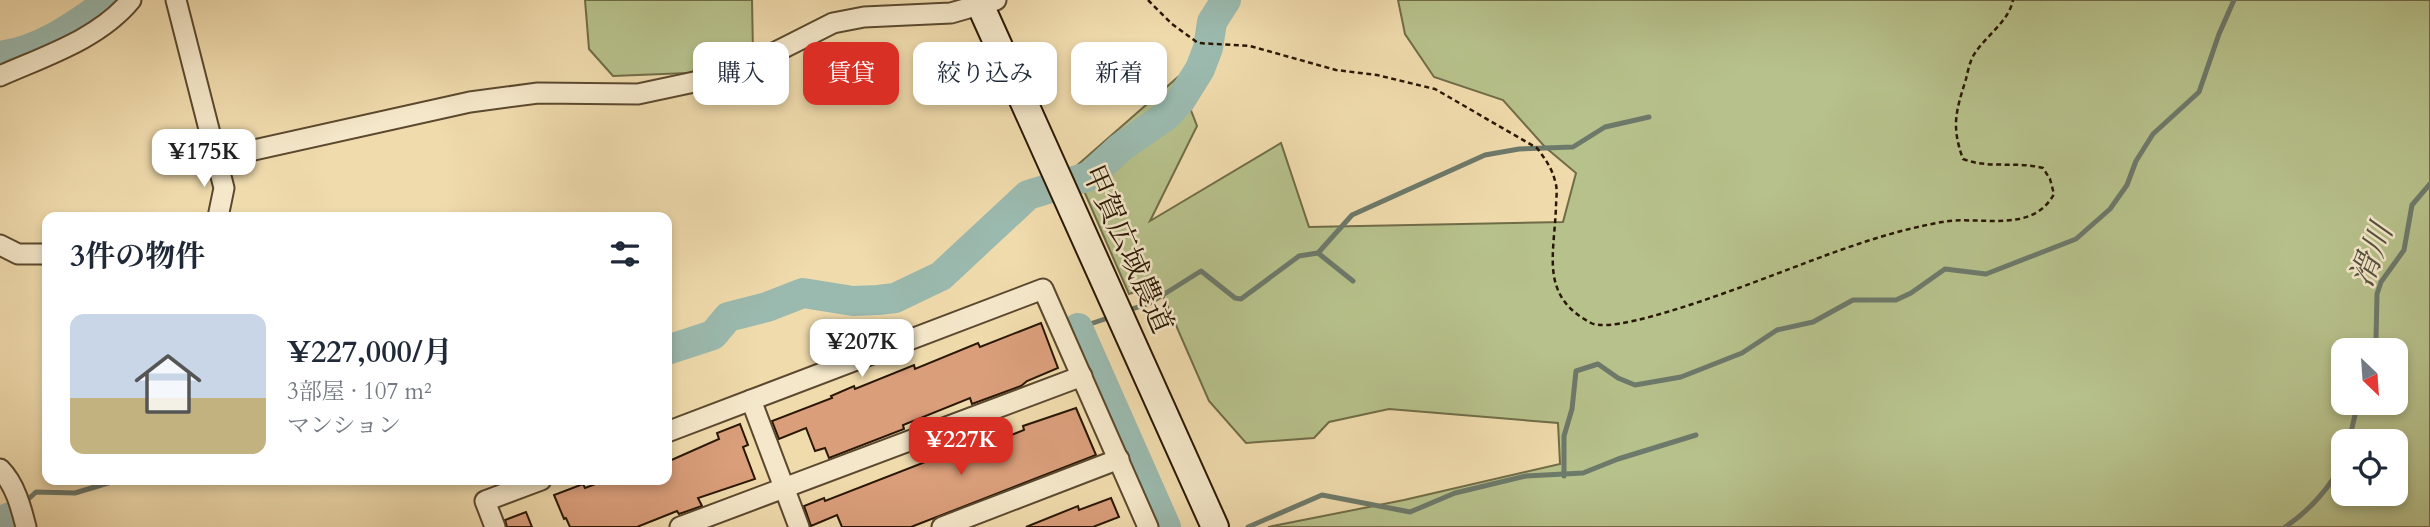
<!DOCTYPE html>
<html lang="ja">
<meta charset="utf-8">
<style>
:root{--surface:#fff;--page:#f2f2f3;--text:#1f2937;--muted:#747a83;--accent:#d93025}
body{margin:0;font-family:Cardo,"Noto Serif JP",serif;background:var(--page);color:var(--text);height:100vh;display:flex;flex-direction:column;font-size:26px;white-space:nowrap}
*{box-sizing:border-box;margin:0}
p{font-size:23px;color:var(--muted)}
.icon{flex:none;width:38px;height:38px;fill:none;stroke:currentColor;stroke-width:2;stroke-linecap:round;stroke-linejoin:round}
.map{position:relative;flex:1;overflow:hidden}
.sheet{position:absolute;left:42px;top:212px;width:630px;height:273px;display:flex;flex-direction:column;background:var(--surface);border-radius:14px;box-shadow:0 4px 10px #0003}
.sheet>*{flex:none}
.top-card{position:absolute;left:693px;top:42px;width:665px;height:63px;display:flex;gap:14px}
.needle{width:46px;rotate:155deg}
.tools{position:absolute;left:2331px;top:338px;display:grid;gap:14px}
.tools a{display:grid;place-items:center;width:77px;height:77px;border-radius:14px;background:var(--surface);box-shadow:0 4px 10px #0003;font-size:35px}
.price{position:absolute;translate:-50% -60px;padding:0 16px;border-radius:14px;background:#fff;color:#222;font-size:23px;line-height:46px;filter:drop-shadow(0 2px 4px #0008)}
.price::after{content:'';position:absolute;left:50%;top:42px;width:21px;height:16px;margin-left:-10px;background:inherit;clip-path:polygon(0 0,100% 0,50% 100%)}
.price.current{background:var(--accent);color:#fff}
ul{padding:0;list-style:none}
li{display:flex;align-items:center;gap:21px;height:175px;padding:0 28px}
li span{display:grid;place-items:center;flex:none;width:196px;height:140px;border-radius:14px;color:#555}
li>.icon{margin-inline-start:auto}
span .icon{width:84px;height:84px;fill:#fffc;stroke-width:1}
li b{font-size:30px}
h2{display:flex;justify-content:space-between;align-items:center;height:84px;padding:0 28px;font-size:30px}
.chip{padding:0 24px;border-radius:14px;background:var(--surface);box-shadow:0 4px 10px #0003;font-size:24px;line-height:63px}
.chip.current{background:var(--accent);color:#fff}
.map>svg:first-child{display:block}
</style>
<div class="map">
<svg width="2430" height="527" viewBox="0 0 2430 527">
<rect width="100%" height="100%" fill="#f0dbad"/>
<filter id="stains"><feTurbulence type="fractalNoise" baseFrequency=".00286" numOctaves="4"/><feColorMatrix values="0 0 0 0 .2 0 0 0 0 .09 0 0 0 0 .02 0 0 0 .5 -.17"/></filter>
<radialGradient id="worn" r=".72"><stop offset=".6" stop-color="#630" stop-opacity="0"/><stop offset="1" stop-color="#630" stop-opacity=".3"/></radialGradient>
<g fill="#b7c18b" stroke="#706c47" stroke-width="2" fill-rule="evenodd">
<polygon points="585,0 752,0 753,53 688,73 613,76 589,49"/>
<path d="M1398 0H2430V527H1268L1404 500 1560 464 1558 423 1389 409 1329 422 1314 438 1246 443 1209 401 1158 284 1129 294 1074 168 1178 77 1197 126 1150 221 1281 143 1309 227 1563 222 1576 173 1545 147 1503 100 1434 77 1405 34ZM2396 350V402H2343V350ZM2396 441V494H2343V441Z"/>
</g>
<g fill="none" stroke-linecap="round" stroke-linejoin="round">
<g stroke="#6d796a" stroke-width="5">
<polyline points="1318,253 1353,281"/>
<polyline points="1126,311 1150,303 1201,271 1235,298 1241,299 1299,256 1318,253 1352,215 1485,155 1519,149 1573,147 1605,127 1649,117"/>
<polyline points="1078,328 1114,316"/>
<polyline points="2372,350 2376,340 2377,294 2381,282 2404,250 2412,205 2430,184"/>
<polyline points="2349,441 2358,402"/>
<polyline points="1564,476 1564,436 1572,409 1576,371 1598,364 1618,378 1635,385 1681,377 1742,353 1777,330 1813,322 1853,300 1896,300 1911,293 1945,269 1986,274 2076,239 2110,209 2127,185 2136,161 2153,134 2199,92 2219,34 2234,0"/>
<polyline points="23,504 36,492 75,493 118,480"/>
<polyline points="1248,527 1322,495 1410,512 1455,493 1526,476 1583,473 1618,459 1696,435"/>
<path d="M2285 527C2308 512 2332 486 2343 461"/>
</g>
<g stroke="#9bbaaf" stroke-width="30">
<path d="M0 56C43 50 77 24 111 0"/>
<polyline points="1078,328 1166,527"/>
<polyline points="667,350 713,335 728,317 767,307 803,293 853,301 878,300 895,298 941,276 1028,195 1090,176 1120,148 1166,116 1180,101 1200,69 1208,48 1212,22 1226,0"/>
<polyline points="0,522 10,517"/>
</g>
</g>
<g fill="#da9e7b" stroke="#291703" stroke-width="2">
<polygon points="1041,323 1058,368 1027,381 1021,386 972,404 970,398 903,425 904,429 829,458 825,448 815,451 806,428 779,439 772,421 832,398 831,396 854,386 855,389 914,365 915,369 978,343 980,347"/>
<polygon points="1076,408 1096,455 911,527 842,527 837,515 811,526 804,506 824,498 825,501 979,441 981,447 1024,430 1023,426"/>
<polygon points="740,424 748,445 743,447 755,479 698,498 702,506 679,514 677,511 637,527 570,527 566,518 564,519 554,495 583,484 585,488 606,480 667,480 667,462 719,439 717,433"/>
<polygon points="1111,498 1119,517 1093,527 1026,527 1078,506 1079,510"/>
<polygon points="526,512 532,527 507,527 505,520"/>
</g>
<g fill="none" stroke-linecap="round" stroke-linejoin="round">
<g stroke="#5b482e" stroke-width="23">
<g id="street">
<polyline points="176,0 224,188 218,217"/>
<path d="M0 76C45 56 99 39 131 0"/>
<polyline points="218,161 245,152 470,102 538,93 638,94 699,81 748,66 833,23 864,17 951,13 996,0"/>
<polyline points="0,245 18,254 47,254"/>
<polyline points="751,400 799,527"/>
<polyline points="667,432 1043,289 1148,527"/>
<path d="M0 469C15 484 21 507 26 527"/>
<polyline points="495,527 485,501 541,480"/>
<polyline points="680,527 1082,376"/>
<polyline points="942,527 1119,459"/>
</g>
</g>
<g stroke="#291703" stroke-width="30">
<polyline id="secondary" points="978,0 1215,527"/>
</g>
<path stroke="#291703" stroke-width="2.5" stroke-dasharray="5 3.5" stroke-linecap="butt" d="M1148 0 1172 24 1198 43 1250 46 1336 70 1377 75 1435 89 1537 148C1545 159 1552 168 1555 181 1558 189 1556 199 1556 207 1554 257 1540 296 1591 323 1620 338 1787 269 1824 256 1862 242 1902 229 1942 222 1978 215 2032 235 2054 194L2050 179 2043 168C2016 161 1988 169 1963 159 1951 126 1956 111 1966 79 1968 71 1970 60 1975 53 1986 36 2009 21 2013 0"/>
<use href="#street" stroke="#f5e8ca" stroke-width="19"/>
<use href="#secondary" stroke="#f5e8ca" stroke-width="26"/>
</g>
<g text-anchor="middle" stroke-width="5" stroke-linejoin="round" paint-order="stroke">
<g font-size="30" fill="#291703" stroke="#f5e8ca">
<text transform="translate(1128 249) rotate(66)" y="10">甲賀広域農道</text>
</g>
<g font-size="32" font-style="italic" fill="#51503f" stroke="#f5e8ca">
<text transform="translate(2371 255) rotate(-69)" y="11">滑川</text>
</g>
</g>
<rect width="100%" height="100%" filter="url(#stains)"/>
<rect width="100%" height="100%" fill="url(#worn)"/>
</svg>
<div class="tools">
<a><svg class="needle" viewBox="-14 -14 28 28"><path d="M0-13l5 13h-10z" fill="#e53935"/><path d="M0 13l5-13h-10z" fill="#747a83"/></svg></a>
<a><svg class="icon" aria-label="locate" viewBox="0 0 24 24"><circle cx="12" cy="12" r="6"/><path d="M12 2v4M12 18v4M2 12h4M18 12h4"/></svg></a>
</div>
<b class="price" style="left:204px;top:189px">¥175K</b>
<b class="price" style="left:862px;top:379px">¥207K</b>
<b class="price current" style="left:961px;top:477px">¥227K</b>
<div class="top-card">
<a class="chip">購入</a>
<a class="chip current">賃貸</a>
<a class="chip">絞り込み</a>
<a class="chip">新着</a>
</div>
<section class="sheet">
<h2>3件の物件<svg class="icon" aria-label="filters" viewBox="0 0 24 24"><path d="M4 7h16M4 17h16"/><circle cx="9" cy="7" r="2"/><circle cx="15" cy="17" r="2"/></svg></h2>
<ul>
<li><span style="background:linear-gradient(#c9d6e8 60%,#c2b280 0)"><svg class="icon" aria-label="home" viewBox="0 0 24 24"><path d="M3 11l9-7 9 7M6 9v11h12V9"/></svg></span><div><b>¥227,000/月</b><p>3部屋 · 107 m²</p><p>マンション</p></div></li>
</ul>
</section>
</div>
